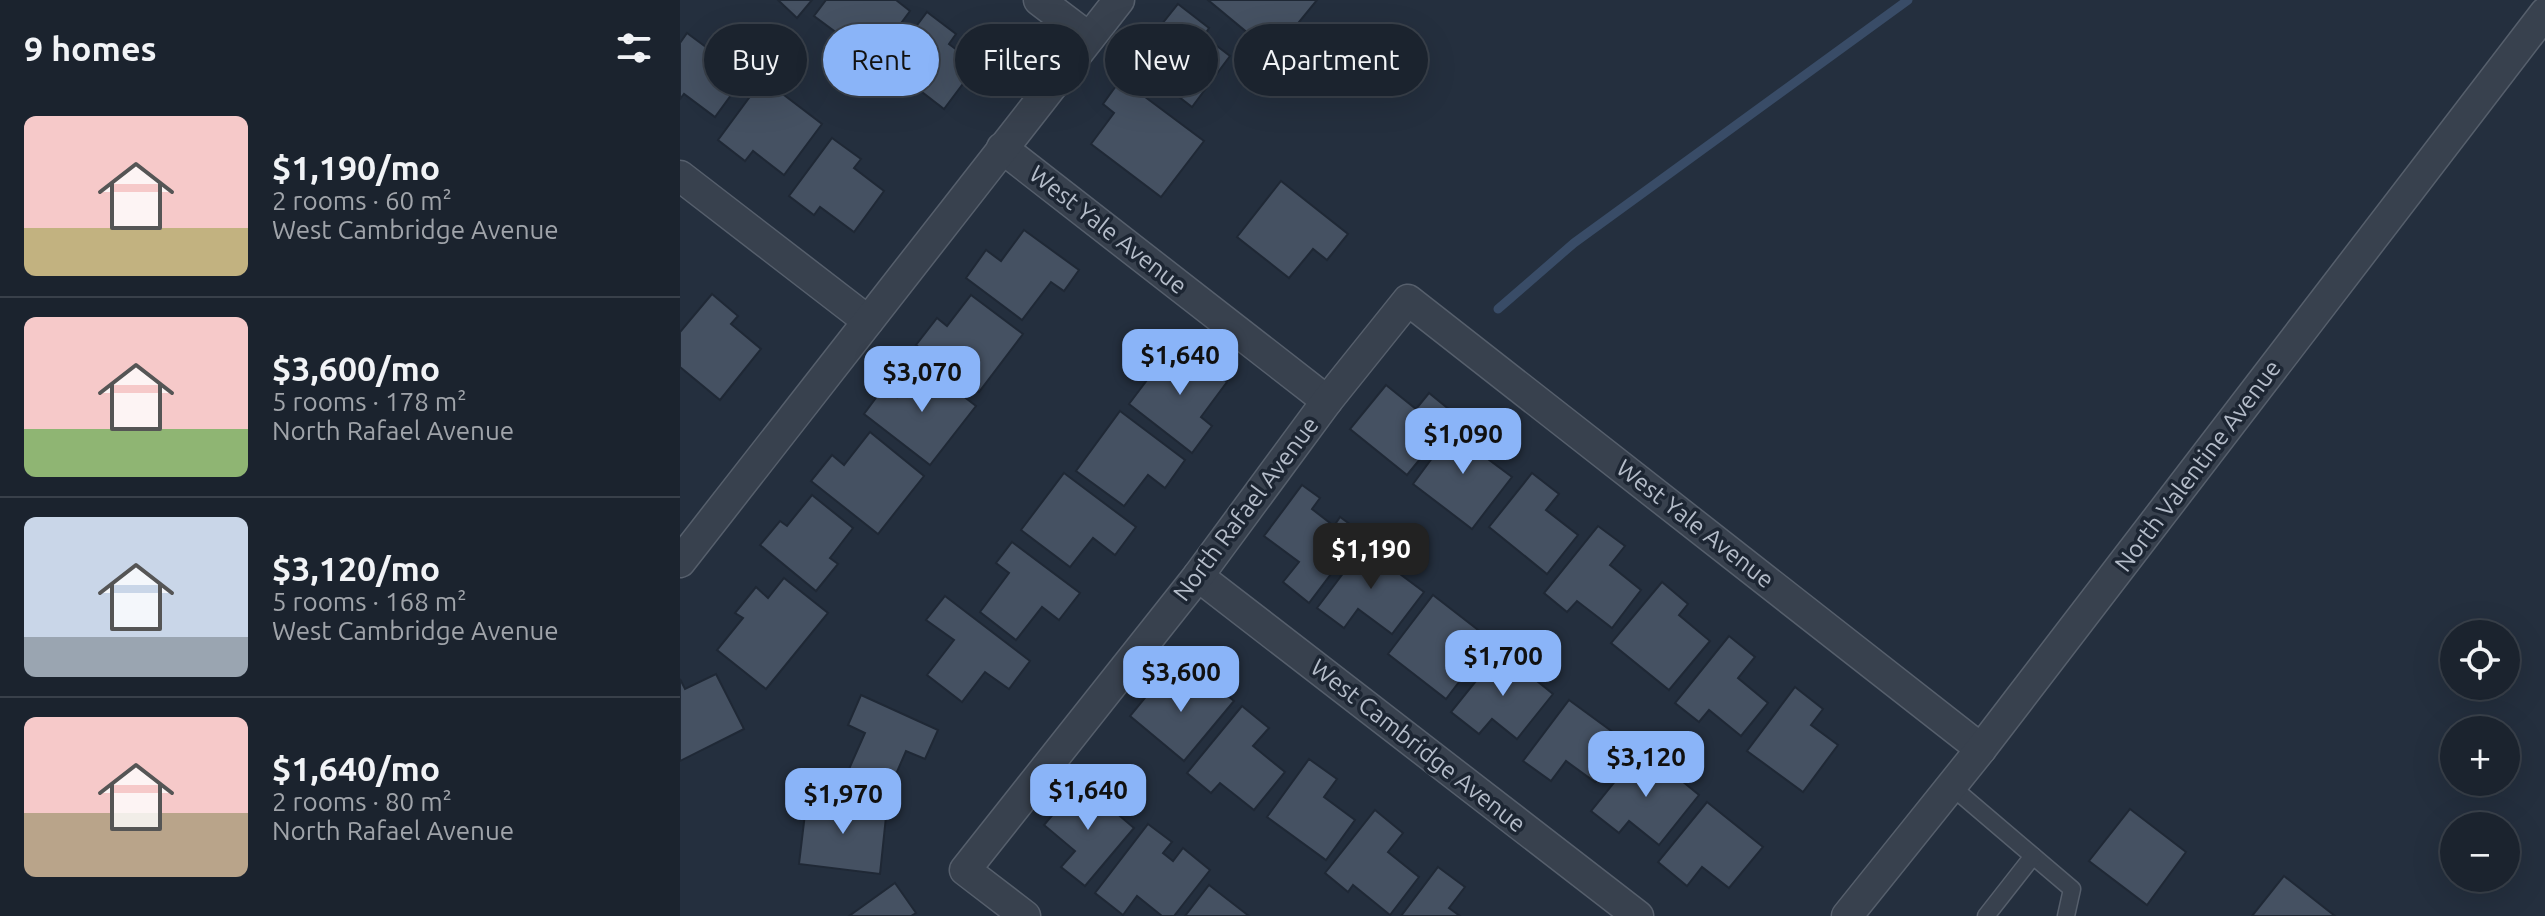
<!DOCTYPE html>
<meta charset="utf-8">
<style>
:root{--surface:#1b232e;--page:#282f3a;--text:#f1f3f6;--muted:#a0a4aa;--line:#39404a;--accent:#8ab4f8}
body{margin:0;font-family:Ubuntu,sans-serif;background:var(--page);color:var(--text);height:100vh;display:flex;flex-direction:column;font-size:30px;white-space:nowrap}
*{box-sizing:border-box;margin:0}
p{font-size:26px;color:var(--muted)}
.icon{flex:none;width:44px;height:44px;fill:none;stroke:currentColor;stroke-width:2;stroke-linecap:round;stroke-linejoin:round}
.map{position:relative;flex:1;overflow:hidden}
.drawer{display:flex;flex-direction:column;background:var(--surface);width:680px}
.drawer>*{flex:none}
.banner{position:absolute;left:24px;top:24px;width:760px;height:72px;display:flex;gap:16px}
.buttons{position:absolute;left:1760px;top:620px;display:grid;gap:16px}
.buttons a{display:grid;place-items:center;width:80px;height:80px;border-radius:50%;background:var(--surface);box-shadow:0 8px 32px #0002,0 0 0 2px var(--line);font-size:40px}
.price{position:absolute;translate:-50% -68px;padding:0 18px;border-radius:16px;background:var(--accent);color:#111;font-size:26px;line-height:52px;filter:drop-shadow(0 2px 4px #0008)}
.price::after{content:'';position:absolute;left:50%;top:48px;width:24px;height:18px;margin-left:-12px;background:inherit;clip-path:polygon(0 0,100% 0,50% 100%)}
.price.selected{background:#222;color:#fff}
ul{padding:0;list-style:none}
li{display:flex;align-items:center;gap:24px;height:200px;padding:0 24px}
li+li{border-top:2px solid var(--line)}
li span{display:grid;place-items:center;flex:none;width:224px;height:160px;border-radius:12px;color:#555}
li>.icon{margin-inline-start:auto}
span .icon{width:96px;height:96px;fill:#fffc;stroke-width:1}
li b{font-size:34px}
h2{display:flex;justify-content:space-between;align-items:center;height:96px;padding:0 24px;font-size:34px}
.pill{padding:0 28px;border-radius:36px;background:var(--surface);box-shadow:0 8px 32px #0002,0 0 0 2px var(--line);font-size:28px;line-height:72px}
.pill.selected{background:var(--accent);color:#111}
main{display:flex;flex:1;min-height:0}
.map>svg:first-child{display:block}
</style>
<main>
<section class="drawer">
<h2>9 homes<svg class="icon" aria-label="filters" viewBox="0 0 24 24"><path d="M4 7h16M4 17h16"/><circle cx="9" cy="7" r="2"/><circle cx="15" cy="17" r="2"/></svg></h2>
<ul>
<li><span style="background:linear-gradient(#f6c9c9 70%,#c2b280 0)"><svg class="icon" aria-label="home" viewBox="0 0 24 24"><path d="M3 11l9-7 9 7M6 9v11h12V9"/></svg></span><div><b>$1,190/mo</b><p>2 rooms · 60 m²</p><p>West Cambridge Avenue</p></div></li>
<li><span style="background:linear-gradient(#f6c9c9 70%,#8fb573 0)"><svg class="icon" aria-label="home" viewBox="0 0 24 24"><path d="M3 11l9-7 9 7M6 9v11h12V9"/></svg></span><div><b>$3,600/mo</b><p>5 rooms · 178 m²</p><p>North Rafael Avenue</p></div></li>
<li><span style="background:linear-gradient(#c9d6e8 75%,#9aa5b1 0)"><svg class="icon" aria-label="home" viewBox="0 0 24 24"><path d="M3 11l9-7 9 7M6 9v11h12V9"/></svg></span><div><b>$3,120/mo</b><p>5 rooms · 168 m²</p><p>West Cambridge Avenue</p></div></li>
<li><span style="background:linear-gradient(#f6c9c9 60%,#b9a48a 0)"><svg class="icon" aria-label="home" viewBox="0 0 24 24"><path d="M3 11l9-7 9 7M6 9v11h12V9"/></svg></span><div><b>$1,640/mo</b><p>2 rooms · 80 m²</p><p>North Rafael Avenue</p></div></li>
</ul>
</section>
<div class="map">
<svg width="1865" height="916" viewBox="0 0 1865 916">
<rect width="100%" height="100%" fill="#242f3e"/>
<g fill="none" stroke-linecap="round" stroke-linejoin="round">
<polyline stroke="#394c67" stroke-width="9" points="818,309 894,243 1228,0"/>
</g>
<g fill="#455162" stroke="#1f2835" stroke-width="2">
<polygon points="98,0 132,0 117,18"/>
<polygon points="146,0 216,0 230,11 199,53 170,32 165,39 134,16"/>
<polygon points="528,0 637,0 593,54"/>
<polygon points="498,4 529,28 524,36 550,56 512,107 476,79 500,47 478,29"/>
<polygon points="247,12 276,34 269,44 297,65 264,109 207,65"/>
<polygon points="7,33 65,76 35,117 4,94 0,99 0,43"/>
<polygon points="83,79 142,124 104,175 73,151 65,161 38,140"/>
<polygon points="441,79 524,141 481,197 411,144 434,113 423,104"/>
<polygon points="152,138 181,159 174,168 204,191 174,232 140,207 134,215 109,196"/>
<polygon points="601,181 668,234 647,260 633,249 609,278 557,237"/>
<polygon points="344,230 399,270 384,291 371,282 342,320 286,278 306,250 321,261"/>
<polygon points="32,294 58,316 51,324 81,349 40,400 0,367 0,332"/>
<polygon points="291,295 343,334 299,392 236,345 257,318 267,326"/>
<polygon points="495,343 547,382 521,417 532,426 512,453 449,404"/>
<polygon points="242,364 296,406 250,465 184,414 204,387 217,397"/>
<polygon points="706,385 736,409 749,393 776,415 727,475 670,429"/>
<polygon points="440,411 505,460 485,488 468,475 444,506 396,471"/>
<polygon points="781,419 810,441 800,453 832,477 792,529 733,484"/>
<polygon points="190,432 244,476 198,534 131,481 152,455 164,465"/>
<polygon points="384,473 456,527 435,555 413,538 390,567 341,530"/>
<polygon points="852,473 879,494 866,510 898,535 867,574 809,527"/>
<polygon points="622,485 640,498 632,509 654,526 660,517 682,533 629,603 603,582 619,562 584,536"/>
<polygon points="132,495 173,528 150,558 158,564 136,591 80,545 100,521 107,526"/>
<polygon points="918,526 945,546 930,565 961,590 932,628 897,601 887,612 864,593"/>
<polygon points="689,539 714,557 708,565 744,592 712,634 678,609 664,628 637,608"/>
<polygon points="332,542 400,593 379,620 362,607 336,640 300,612 329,573 316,563"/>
<polygon points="104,578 148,613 86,689 37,650 63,618 55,613 76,587 88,598"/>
<polygon points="982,582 1008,604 999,615 1030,641 989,690 931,643"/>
<polygon points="753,595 811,640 766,699 708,654"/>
<polygon points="265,596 350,661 329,689 305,672 282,702 247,675 274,640 246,620"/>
<polygon points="1049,636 1075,657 1058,678 1088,703 1061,736 1029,710 1019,722 995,703"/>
<polygon points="820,651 873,694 837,739 812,719 799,734 771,712"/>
<polygon points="486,672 514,695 528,679 554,701 504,761 450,716"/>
<polygon points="36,674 64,729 0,761 0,679 5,689"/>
<polygon points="1115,687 1143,709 1131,725 1158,745 1123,792 1067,751"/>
<polygon points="181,695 258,730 245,759 226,751 210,788 169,769 185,733 168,725"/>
<polygon points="889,700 945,741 915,782 886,761 871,781 843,761"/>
<polygon points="562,706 589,728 573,746 605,772 574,810 540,783 531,793 507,773"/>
<polygon points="962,748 1019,795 979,845 949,821 939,833 911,811"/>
<polygon points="629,759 657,779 644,797 675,820 646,860 587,817"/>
<polygon points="400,782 454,828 405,886 381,867 395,851 364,825"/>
<polygon points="127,797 207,807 200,874 119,864"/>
<polygon points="1027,802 1083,847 1049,888 1022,867 1007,886 978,862"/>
<polygon points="1450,809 1506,852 1467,905 1409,861"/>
<polygon points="695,810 723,833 708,852 739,877 710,915 673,885 668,892 645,873"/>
<polygon points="468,824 492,842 483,853 493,861 503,848 530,870 494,916 482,916 457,896 443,915 415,893"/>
<polygon points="758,867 785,887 769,908 780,916 721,916"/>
<polygon points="1604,876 1655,916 1572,916"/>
<polygon points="215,883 236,913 231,916 169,916"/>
<polygon points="529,885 569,916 505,916"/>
</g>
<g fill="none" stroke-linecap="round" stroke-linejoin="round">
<g stroke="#565f6c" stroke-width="19">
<g id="lane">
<polyline points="1271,786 1392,889 1386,916"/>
<polyline points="1306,916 1353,856"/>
</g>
</g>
<g stroke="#565f6c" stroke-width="33">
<g id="street">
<polyline points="359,0 409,38"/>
<polyline points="322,148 647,401"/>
<polyline points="0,176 188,321"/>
<polyline points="0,562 439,0"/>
<polyline points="518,576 958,916"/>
<polyline points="345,916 285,870 518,576 647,401 728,300 1301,749"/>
<polyline points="1167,916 1301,749 1865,13"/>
</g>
</g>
<use href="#lane" stroke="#38414e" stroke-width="16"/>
<use href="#street" stroke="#38414e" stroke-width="30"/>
</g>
<g text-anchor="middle" stroke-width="7" stroke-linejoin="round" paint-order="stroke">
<g font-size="24" fill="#b4bcc9" stroke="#1d2633">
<text transform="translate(428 230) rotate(38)" y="8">West Yale Avenue</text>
<text transform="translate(1518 466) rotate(-53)" y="8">North Valentine Avenue</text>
<text transform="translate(566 509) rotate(-53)" y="8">North Rafael Avenue</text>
<text transform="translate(1015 524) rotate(38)" y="8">West Yale Avenue</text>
<text transform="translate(738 746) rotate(38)" y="8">West Cambridge Avenue</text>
</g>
</g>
</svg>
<div class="buttons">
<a><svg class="icon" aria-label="locate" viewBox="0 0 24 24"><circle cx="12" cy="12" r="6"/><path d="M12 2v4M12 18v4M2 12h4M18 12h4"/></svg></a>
<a>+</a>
<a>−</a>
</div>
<b class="price" style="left:500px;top:397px">$1,640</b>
<b class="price" style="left:242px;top:414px">$3,070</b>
<b class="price" style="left:783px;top:476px">$1,090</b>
<b class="price selected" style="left:691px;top:591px">$1,190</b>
<b class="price" style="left:823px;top:698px">$1,700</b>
<b class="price" style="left:501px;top:714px">$3,600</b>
<b class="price" style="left:966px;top:799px">$3,120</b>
<b class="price" style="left:408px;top:832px">$1,640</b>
<b class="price" style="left:163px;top:836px">$1,970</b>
<div class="banner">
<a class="pill">Buy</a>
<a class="pill selected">Rent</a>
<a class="pill">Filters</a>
<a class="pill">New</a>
<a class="pill">Apartment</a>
</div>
</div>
</main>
